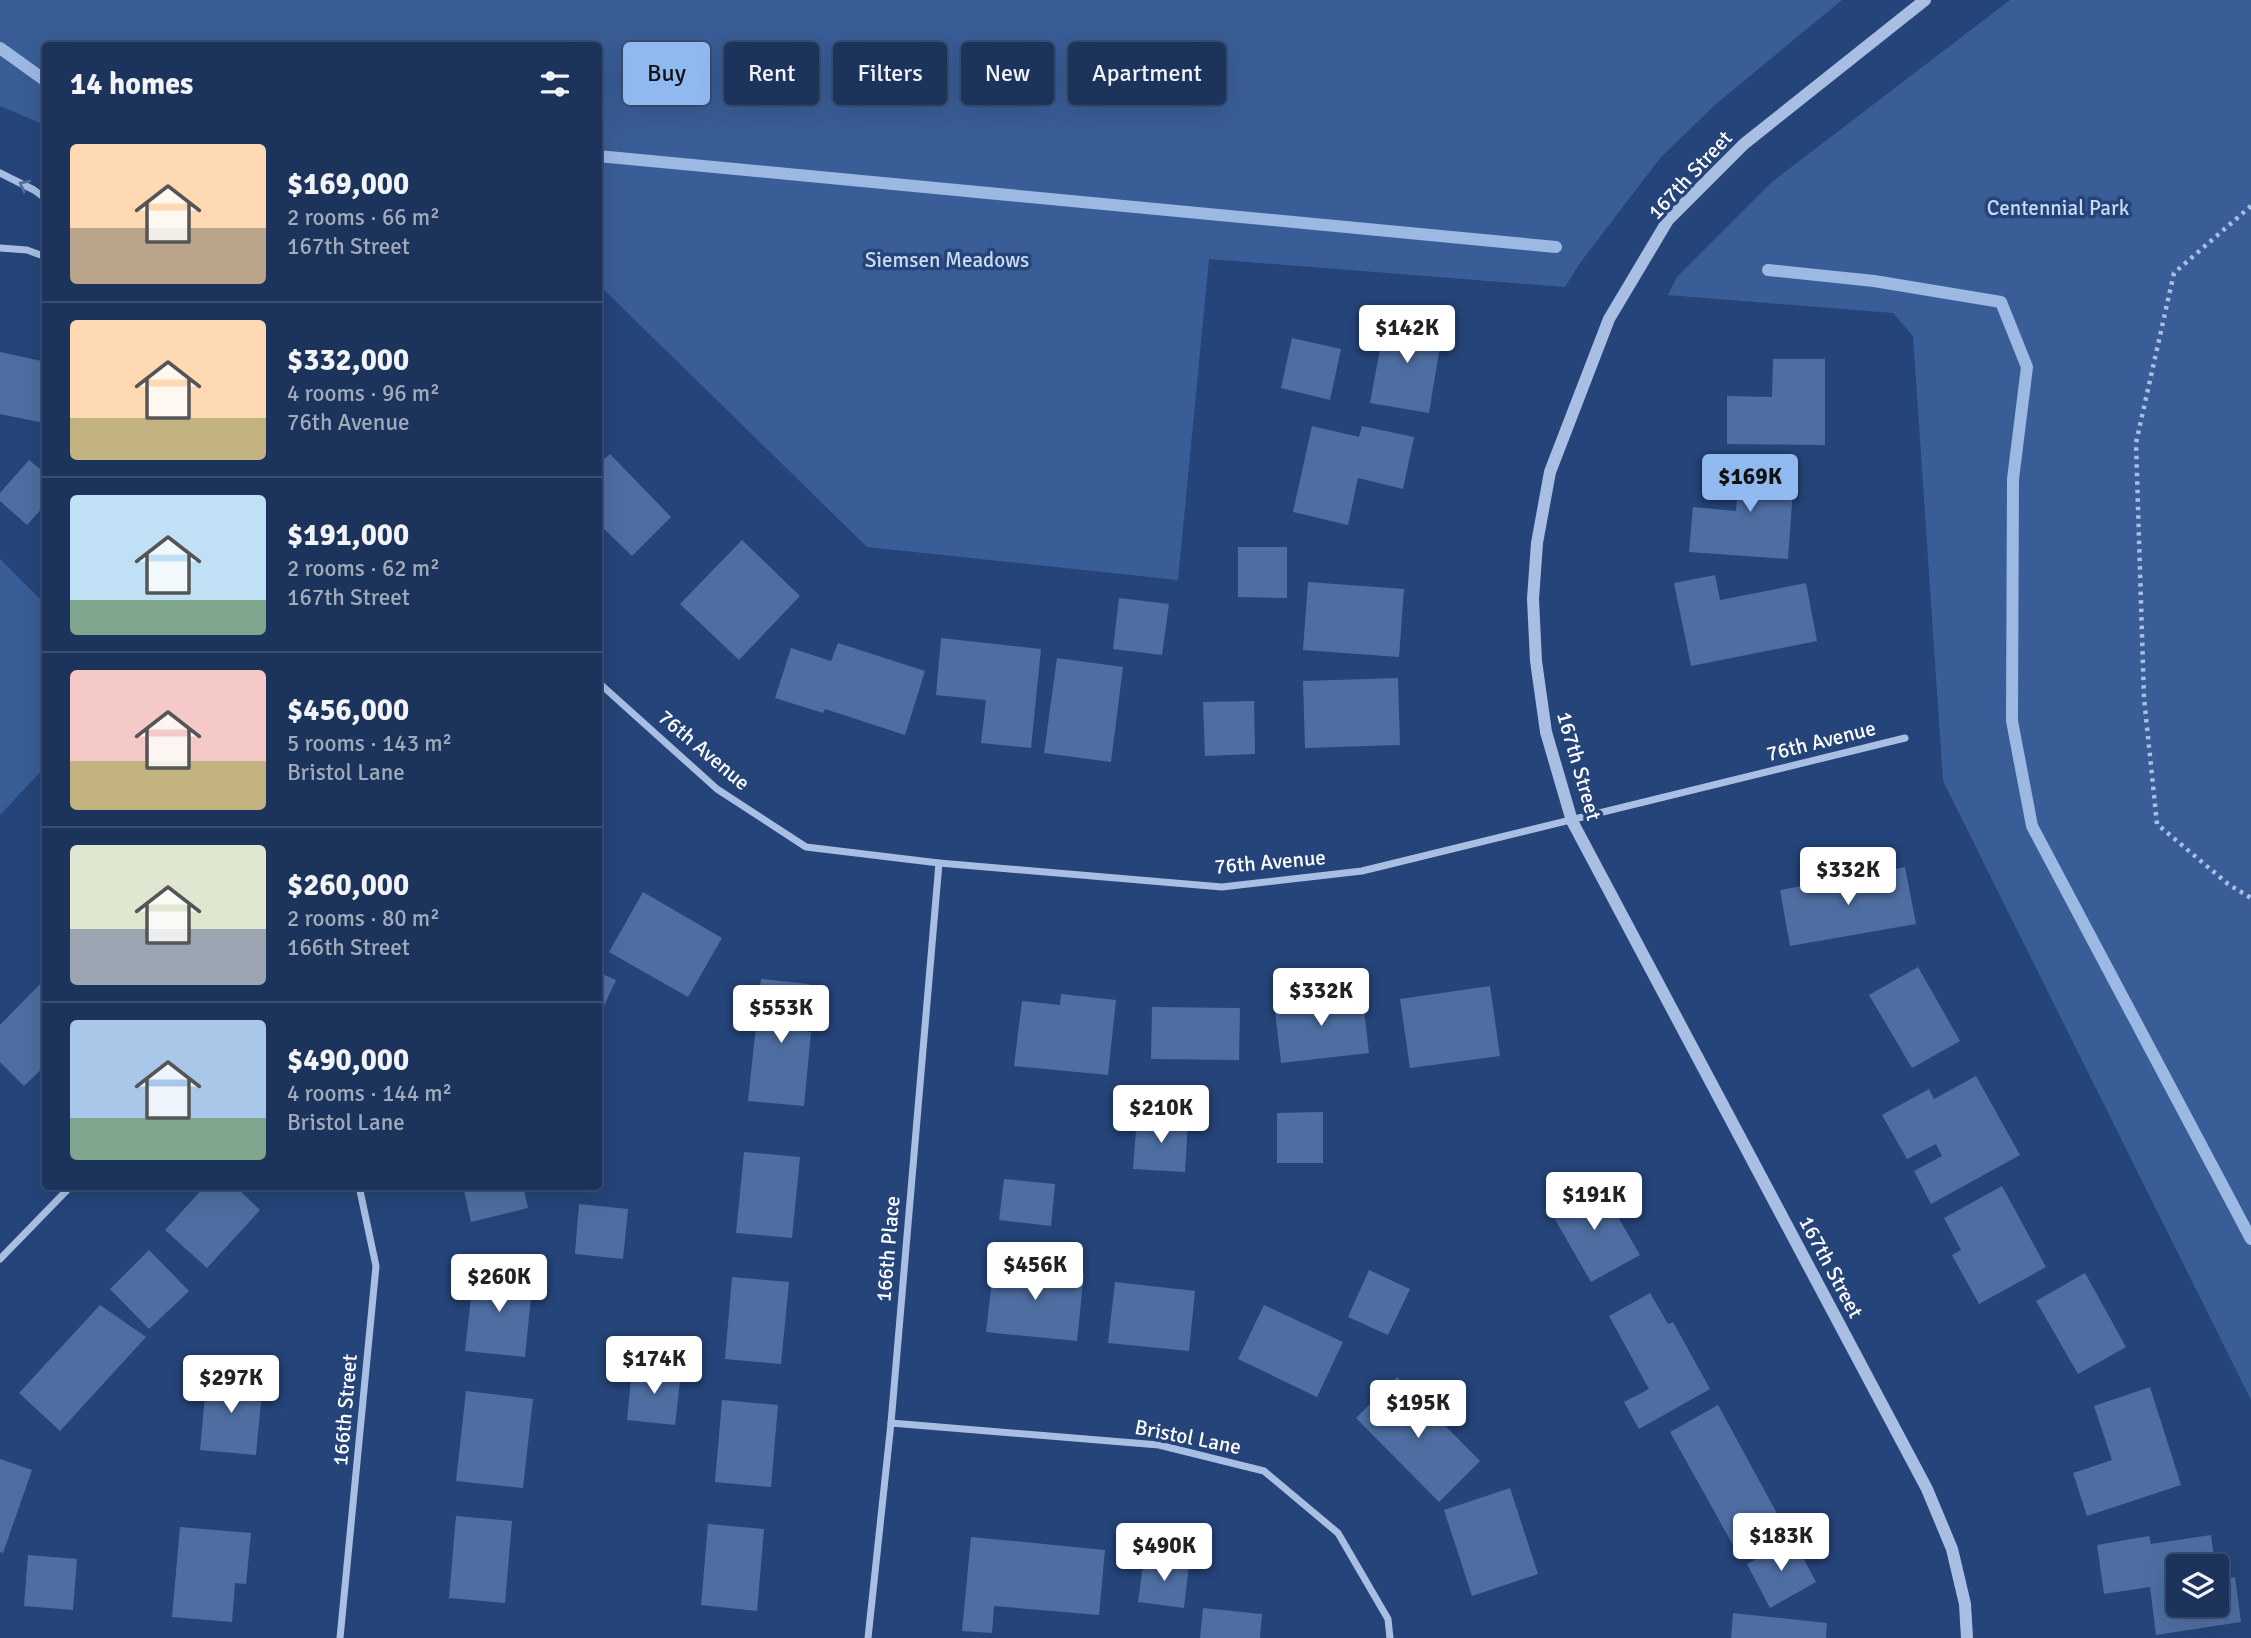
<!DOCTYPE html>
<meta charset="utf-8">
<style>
:root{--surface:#1c335b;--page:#293f64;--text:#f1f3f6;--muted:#a0aabb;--line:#3a4e71;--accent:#90b9f0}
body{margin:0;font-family:Signika,sans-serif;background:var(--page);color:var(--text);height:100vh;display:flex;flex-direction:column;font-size:26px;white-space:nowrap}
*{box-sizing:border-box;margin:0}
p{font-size:23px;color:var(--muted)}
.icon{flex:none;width:38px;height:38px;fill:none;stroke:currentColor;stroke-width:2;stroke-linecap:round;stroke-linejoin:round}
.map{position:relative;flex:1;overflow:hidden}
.panel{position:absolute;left:42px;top:42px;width:560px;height:1148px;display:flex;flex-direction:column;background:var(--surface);border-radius:7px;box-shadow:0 7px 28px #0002,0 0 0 2px var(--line)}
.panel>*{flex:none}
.guide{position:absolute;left:623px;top:42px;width:665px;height:63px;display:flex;gap:14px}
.controls{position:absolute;left:2166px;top:1554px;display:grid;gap:14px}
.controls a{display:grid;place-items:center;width:63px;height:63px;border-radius:7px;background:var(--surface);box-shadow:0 7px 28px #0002,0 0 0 2px var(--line);font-size:35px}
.price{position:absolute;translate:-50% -60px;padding:0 16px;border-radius:7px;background:#fff;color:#222;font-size:23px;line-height:46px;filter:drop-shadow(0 2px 4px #0008)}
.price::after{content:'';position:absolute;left:50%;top:42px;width:21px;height:16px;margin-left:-10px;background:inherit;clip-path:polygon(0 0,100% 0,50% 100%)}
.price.current{background:var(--accent);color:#111}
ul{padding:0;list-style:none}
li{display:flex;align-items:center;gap:21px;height:175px;padding:0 28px}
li+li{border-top:2px solid var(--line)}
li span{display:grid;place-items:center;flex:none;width:196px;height:140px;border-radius:7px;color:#555}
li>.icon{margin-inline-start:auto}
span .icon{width:84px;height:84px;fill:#fffc;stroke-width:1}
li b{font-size:30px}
h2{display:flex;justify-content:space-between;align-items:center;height:84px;padding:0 28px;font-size:30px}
.chip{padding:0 24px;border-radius:7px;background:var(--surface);box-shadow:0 7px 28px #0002,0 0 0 2px var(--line);font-size:24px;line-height:63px}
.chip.current{background:var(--accent);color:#111}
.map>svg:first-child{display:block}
</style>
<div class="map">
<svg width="2251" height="1638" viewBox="0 0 2251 1638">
<rect width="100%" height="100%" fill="#254479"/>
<g fill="#395d96">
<polygon points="0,0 1842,0 1716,104 1661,157 1580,263 1565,287 1209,259 1178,580 867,547 599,285 598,46 46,46 45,125 0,106"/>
<polygon points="2010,0 2251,0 2251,1400 1943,781 1913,336 1893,313 1668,295 1677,277 1773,181"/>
<polygon points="0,559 46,605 45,767 0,815"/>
</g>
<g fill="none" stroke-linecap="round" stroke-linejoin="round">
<g stroke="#9cb9e4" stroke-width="12">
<polyline points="0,48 46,81"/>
<polyline points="598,156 1556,247"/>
<polyline points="1768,270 1874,281 2001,302 2027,367 2013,479 2012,721 2032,826 2251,1239"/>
</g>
</g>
<g fill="#4e6ea2">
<polygon points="1386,317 1443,328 1429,413 1370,403"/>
<polygon points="1292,338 1341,349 1330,400 1281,388"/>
<polygon points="0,352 46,362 44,423 0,414"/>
<polygon points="1773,359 1825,359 1825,445 1727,444 1727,396 1772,397"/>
<polygon points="1312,426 1359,437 1362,426 1414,437 1403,489 1358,478 1348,525 1293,512"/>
<polygon points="610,454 671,517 632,556 598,523 598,465"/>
<polygon points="1740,457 1795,461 1788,559 1689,552 1693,507 1736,511"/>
<polygon points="29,460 46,474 46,504 27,525 0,501 0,493"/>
<polygon points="742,540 800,596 739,660 680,604"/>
<polygon points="1238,547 1287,547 1287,598 1238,597"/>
<polygon points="1715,575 1720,600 1806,583 1817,641 1691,666 1674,583"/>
<polygon points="1308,582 1404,589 1399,657 1303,650"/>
<polygon points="1119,598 1169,604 1162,655 1113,649"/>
<polygon points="941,638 1041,649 1031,748 981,743 986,700 936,695"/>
<polygon points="838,643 925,671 905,735 825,709 823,713 775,698 791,648 831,661"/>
<polygon points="1057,658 1123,667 1111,762 1044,753"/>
<polygon points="1398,678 1400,745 1305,748 1303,681"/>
<polygon points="1254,701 1255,754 1205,756 1203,702"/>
<polygon points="1905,867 1916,924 1790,946 1780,890"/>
<polygon points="643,892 722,938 688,997 609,952"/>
<polygon points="1918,967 1960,1041 1912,1068 1869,995"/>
<polygon points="598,972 616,980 598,1019"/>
<polygon points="761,979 809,984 804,1031 811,1032 804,1106 748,1101"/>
<polygon points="44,980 46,1065 24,1086 0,1062 0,1025"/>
<polygon points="1490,986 1500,1056 1410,1068 1400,999"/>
<polygon points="1362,992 1369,1053 1281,1063 1274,1002"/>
<polygon points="1061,994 1116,1000 1108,1075 1014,1066 1022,1001 1060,1005"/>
<polygon points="1152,1007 1240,1008 1239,1060 1151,1059"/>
<polygon points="1976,1076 2020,1155 1931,1204 1914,1171 1942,1156 1936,1144 1907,1159 1882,1115 1929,1089 1934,1099"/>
<polygon points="1323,1112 1323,1163 1277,1163 1277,1113"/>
<polygon points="1137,1117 1188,1121 1185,1172 1133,1169"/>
<polygon points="744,1152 800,1157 792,1238 736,1233"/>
<polygon points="1004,1179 1055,1184 1051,1226 999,1220"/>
<polygon points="1597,1181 1640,1255 1591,1282 1549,1209"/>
<polygon points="205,1186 235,1186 260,1210 207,1268 165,1230"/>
<polygon points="463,1186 523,1186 528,1208 471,1222"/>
<polygon points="2002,1186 2046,1267 1979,1304 1952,1255 1961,1250 1944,1218"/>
<polygon points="579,1204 628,1209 623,1259 575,1254"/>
<polygon points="149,1250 189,1291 149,1329 110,1289"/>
<polygon points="994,1263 1084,1273 1077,1341 986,1332"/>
<polygon points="1369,1270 1410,1289 1388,1335 1348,1317"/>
<polygon points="474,1271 533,1277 525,1357 465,1351"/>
<polygon points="2085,1273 2126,1347 2078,1374 2036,1301"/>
<polygon points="732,1277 789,1282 781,1364 725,1359"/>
<polygon points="1115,1282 1195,1291 1189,1351 1108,1343"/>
<polygon points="1650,1293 1668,1324 1673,1322 1710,1389 1639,1429 1624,1402 1649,1389 1609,1316"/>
<polygon points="100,1305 146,1337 60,1431 19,1393"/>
<polygon points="1264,1305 1343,1342 1317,1397 1238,1359"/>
<polygon points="632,1368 681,1373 675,1425 627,1420"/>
<polygon points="207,1374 263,1380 256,1455 200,1450"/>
<polygon points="1397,1377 1480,1461 1439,1502 1356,1418"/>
<polygon points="2150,1387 2181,1485 2087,1516 2073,1473 2112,1460 2094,1406"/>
<polygon points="466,1391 533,1399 523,1488 456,1481"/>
<polygon points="722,1400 778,1405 771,1487 715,1482"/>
<polygon points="1718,1405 1780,1519 1733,1545 1670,1432"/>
<polygon points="0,1459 32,1470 3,1553 0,1552"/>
<polygon points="1510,1488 1538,1574 1472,1596 1444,1510"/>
<polygon points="456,1516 512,1521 505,1603 449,1598"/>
<polygon points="708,1524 764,1529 757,1611 701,1605"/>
<polygon points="180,1527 251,1533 246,1584 235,1583 232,1622 172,1617"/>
<polygon points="2211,1535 2215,1566 2179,1566 2179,1605 2217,1605 2217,1580 2235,1577 2241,1622 2156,1635 2150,1587 2104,1594 2097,1545 2149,1536 2151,1544"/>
<polygon points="971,1537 1105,1550 1099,1615 994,1606 992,1633 962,1631"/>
<polygon points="1793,1539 1816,1582 1770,1608 1747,1564"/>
<polygon points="28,1555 77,1559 73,1610 24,1606"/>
<polygon points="1144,1558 1189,1564 1184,1608 1138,1602"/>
<polygon points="1203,1608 1262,1614 1260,1638 1200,1638"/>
<polygon points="1733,1613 1827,1623 1826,1638 1731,1638"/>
</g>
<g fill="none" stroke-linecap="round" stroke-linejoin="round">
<polyline stroke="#a8bfe3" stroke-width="4.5" stroke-dasharray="3.5 5" stroke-linecap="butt" points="2251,206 2174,273 2136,443 2144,698 2157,824 2228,884 2251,898"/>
<g stroke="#a8bfe3" stroke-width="7">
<polyline points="0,173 34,190 46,199"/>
<polyline points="0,248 27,250 46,257"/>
<polyline points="598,682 717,789 806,847 939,863 1222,887 1362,871 1905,738"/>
<polyline points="0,1259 71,1186"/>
<polyline points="891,1423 1159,1445 1264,1471 1338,1533 1388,1619 1390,1638"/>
<polyline points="340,1638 376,1266 359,1186"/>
<polyline points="868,1638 891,1423 939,863"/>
</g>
<polyline stroke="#a8bfe3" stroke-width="12" points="1925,0 1744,144 1668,220 1609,319 1550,472 1537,543 1533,599 1536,661 1546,732 1572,821 1927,1489 1952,1549 1965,1604 1967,1638"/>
</g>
<defs><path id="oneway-chevron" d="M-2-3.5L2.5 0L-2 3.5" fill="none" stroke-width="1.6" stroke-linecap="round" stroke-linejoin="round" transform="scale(1.75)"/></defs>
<use stroke="#536f9e" href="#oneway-chevron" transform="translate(24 185) rotate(-153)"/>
<g text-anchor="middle" stroke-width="7" stroke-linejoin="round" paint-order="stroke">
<g font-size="21" fill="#fff" stroke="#254479">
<text transform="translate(1690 175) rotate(-47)" y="7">167th Street</text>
<text transform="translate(1821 741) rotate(-14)" y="7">76th Avenue</text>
<text transform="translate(704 750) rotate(40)" y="7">76th Avenue</text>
<text transform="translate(1579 766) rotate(74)" y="7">167th Street</text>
<text transform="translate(1270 862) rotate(-5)" y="7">76th Avenue</text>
<text transform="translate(888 1249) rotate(-85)" y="7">166th Place</text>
<text transform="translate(1831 1267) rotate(62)" y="7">167th Street</text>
<text transform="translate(345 1410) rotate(-85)" y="7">166th Street</text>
<text transform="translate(1188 1437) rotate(11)" y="7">Bristol Lane</text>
</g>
<g font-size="21" fill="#cadaf3" stroke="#254479">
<text x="2058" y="215">Centennial Park</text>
<text x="947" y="267">Siemsen Meadows</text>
</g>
</g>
</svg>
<div class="controls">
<a><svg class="icon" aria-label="layers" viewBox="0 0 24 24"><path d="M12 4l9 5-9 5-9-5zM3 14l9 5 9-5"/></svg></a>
</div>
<b class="price" style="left:1407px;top:365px">$142K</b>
<b class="price current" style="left:1750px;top:514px">$169K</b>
<b class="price" style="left:1848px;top:907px">$332K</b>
<b class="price" style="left:1321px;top:1028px">$332K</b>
<b class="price" style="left:781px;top:1045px">$553K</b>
<b class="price" style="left:1161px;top:1145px">$210K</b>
<b class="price" style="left:1594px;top:1232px">$191K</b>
<b class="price" style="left:1035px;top:1302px">$456K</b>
<b class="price" style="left:499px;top:1314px">$260K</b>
<b class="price" style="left:654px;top:1396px">$174K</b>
<b class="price" style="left:231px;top:1415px">$297K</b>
<b class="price" style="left:1418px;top:1440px">$195K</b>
<b class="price" style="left:1781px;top:1573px">$183K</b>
<b class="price" style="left:1164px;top:1583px">$490K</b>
<div class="guide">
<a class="chip current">Buy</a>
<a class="chip">Rent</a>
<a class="chip">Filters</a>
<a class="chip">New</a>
<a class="chip">Apartment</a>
</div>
<section class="panel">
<h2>14 homes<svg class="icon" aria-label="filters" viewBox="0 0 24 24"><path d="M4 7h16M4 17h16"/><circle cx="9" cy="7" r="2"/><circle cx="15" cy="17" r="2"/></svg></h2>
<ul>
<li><span style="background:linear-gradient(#ffd9b3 60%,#b9a48a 0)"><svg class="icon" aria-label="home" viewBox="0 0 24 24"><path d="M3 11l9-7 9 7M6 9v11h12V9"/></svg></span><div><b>$169,000</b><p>2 rooms · 66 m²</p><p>167th Street</p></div></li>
<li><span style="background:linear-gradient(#ffd9b3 70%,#c2b280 0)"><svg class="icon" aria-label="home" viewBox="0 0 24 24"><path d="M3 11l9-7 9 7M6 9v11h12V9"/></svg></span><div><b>$332,000</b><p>4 rooms · 96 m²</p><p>76th Avenue</p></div></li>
<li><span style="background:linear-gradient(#bfe0f5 75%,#7fa58c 0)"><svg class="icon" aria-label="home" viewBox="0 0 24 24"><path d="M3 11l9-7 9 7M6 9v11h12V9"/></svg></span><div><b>$191,000</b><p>2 rooms · 62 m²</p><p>167th Street</p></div></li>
<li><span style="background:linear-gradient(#f6c9c9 65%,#c2b280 0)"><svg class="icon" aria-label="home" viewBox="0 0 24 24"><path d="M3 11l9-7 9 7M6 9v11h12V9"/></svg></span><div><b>$456,000</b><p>5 rooms · 143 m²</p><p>Bristol Lane</p></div></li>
<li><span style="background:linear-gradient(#dfe7d0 60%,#9aa5b1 0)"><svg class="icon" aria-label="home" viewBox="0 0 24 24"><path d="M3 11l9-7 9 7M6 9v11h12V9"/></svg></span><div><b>$260,000</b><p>2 rooms · 80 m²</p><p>166th Street</p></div></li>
<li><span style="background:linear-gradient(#a9c7e8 70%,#7fa58c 0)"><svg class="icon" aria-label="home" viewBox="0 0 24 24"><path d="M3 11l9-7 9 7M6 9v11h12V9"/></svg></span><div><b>$490,000</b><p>4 rooms · 144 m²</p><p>Bristol Lane</p></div></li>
</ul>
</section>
</div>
